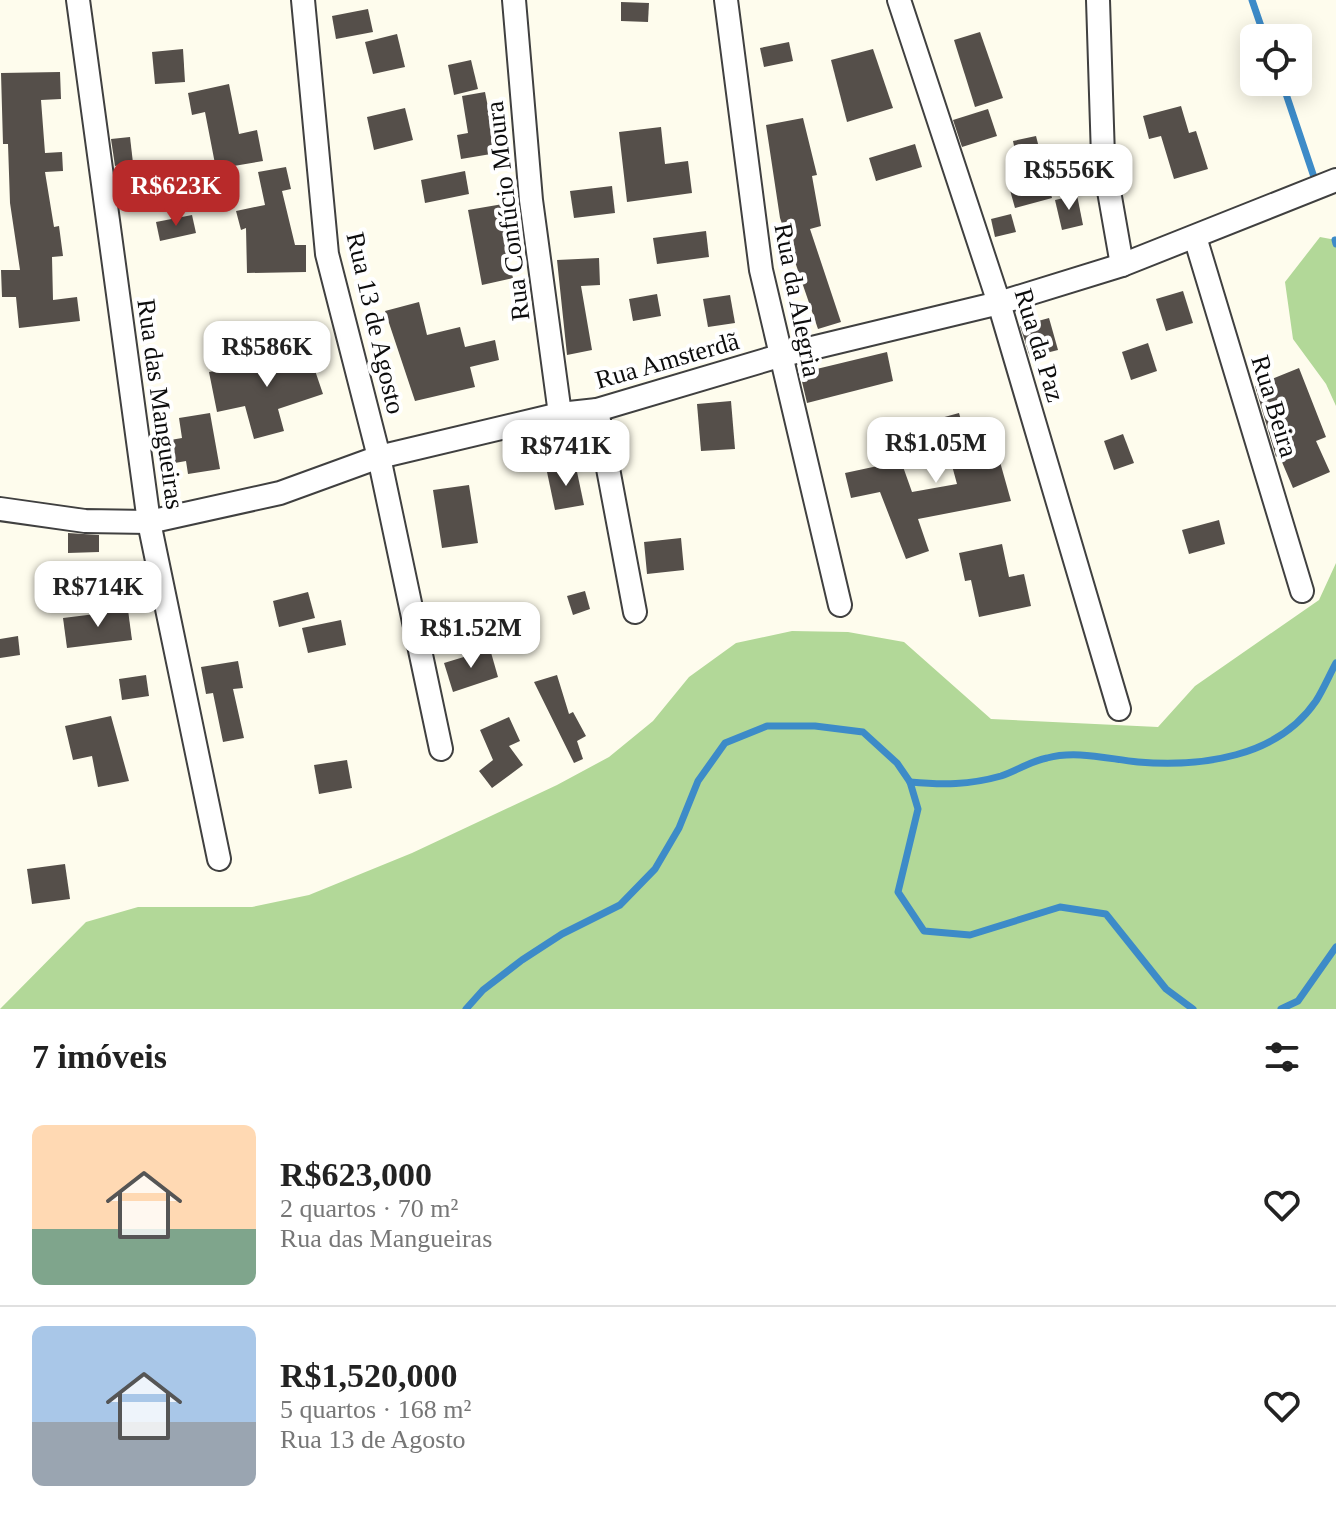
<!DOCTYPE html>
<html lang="pt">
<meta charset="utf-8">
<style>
:root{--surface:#fff;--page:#f2f2f2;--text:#222;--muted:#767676;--line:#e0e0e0;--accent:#b82a2a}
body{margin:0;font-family:Georgia,serif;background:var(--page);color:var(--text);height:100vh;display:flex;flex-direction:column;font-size:30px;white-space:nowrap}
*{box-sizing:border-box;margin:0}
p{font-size:26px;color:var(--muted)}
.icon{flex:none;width:44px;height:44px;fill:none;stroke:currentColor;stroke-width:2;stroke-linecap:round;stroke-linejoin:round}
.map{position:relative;height:1009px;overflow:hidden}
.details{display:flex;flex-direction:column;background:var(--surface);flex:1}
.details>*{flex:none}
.fabs{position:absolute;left:1240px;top:24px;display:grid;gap:16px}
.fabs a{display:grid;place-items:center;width:72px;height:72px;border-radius:12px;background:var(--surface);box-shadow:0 4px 20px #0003;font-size:40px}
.price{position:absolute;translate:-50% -68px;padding:0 18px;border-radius:16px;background:#fff;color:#222;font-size:26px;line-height:52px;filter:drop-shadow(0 2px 4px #0008)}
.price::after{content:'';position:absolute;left:50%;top:48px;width:24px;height:18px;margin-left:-12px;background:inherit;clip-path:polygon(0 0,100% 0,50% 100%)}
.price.selected{background:var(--accent);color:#fff}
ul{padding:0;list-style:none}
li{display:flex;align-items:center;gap:24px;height:200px;padding:0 32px}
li+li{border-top:2px solid var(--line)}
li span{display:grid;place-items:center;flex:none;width:224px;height:160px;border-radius:12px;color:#555}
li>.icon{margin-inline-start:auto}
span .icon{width:96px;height:96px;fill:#fffc;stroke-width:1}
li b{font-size:34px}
h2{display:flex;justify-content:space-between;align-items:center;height:96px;padding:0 32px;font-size:34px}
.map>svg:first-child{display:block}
</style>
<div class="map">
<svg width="1336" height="1009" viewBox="0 0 1336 1009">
<rect width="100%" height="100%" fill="#fefced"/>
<g fill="#b2d898">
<polygon points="1320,237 1336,240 1336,406 1326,384 1293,339 1285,282"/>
<polygon points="1336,563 1336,1009 0,1009 86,922 138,907 252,907 309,895 412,853 557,785 609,757 653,721 689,677 736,643 792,631 848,632 904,642 991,719 1158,727 1195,686 1319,600"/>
</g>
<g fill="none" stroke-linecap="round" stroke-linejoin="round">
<g stroke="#3d8bc8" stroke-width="7">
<polyline points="1252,0 1265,38"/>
<polyline points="1282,82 1316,183"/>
<polyline points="1335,240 1336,244"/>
<path d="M910 782C943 785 969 785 1001 776 1016 771 1031 761 1047 758 1076 750 1108 759 1138 762 1201 767 1277 758 1316 701 1323 690 1329 676 1336 663"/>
<polyline points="466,1009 483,990 522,960 562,934 620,905 655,869 679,828 698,781 725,743 767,726 815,726 863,732 897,763 910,782 918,809 898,892 924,931 970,935 1060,907 1106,914 1166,989 1193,1009"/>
<polyline points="1281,1009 1298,1001 1336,947"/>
</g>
</g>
<g fill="#554f4a">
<polygon points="621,2 649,3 648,22 621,21"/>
<polygon points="368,9 373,32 336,39 332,16"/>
<polygon points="980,32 1003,98 975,107 954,40"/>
<polygon points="397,34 405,67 373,74 365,42"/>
<polygon points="789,42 793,61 764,67 760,48"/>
<polygon points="183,49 185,82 155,84 152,52"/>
<polygon points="873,49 893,108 847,122 831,60"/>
<polygon points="471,60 478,89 454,95 448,65"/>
<polygon points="60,72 61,99 41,100 45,153 62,152 63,171 45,172 54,227 59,226 63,256 52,257 53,300 77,297 80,321 19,328 16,297 2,297 1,270 20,270 10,203 8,144 3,144 1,73"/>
<polygon points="229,84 239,134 257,130 263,161 216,169 205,112 192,115 188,93"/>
<polygon points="485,92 497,153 461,159 457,135 468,133 462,96"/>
<polygon points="1181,106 1189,133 1196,131 1208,169 1174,179 1161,136 1149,139 1143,116"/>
<polygon points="405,108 413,140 374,150 367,117"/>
<polygon points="988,109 997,136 962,147 953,120"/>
<polygon points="803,118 817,175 812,176 821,226 810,229 841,322 818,329 780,218 766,125"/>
<polygon points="661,127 665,164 688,161 692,193 627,202 619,132"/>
<polygon points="1036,136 1052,198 1015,208 1008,183 1021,179 1013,141"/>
<polygon points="130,137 133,163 115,166 111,139"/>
<polygon points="915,144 922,167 876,181 869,158"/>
<polygon points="286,167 291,189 282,191 295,245 306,245 306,272 247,273 246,228 241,230 236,211 265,205 258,172"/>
<polygon points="465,171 469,194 425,203 421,180"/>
<polygon points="154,179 156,206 131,207 130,180"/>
<polygon points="612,186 615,213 574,218 570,191"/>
<polygon points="1077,195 1083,225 1062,230 1055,200"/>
<polygon points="503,204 508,235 503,236 513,278 482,285 468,210"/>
<polygon points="1011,214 1016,232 995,237 991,219"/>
<polygon points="192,215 196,233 160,241 156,222"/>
<polygon points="706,231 709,257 657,264 653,238"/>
<polygon points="599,258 600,285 581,286 592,350 567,355 557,260"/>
<polygon points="1183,291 1193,323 1166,331 1156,299"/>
<polygon points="657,294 661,316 633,321 629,299"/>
<polygon points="730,295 735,323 708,327 703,299"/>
<polygon points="419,302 427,335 460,327 465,347 495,340 499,360 470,367 475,387 415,401 385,311"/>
<polygon points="1049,318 1058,350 1030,357 1020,326"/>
<polygon points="1148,343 1157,371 1131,380 1122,352"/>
<polygon points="307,347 323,394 278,409 284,431 254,439 245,406 217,412 209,372 253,364"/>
<polygon points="887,352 893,381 807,403 800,373"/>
<polygon points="1299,368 1326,437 1316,441 1330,472 1293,488 1279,455 1276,457 1255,386"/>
<polygon points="731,401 735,449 701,451 697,404"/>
<polygon points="210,413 220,469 188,474 186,461 158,466 153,443 182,438 179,418"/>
<polygon points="959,413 968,444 993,437 1011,501 918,519 929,551 906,559 880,492 851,498 845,473 901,461 912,492 957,484 945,440 935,443 930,421"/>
<polygon points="1123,434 1134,463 1114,470 1104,441"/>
<polygon points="576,467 584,505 555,510 547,472"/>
<polygon points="469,485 478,543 442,548 433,490"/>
<polygon points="1219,520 1225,544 1189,554 1182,530"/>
<polygon points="68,533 99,535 99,552 68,553"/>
<polygon points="681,538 684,570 647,574 644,542"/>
<polygon points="1002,544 1009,577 1024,574 1031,606 979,617 971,580 965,581 959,553"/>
<polygon points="585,591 590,609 573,615 567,596"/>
<polygon points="308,592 315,618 279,627 273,601"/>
<polygon points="128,610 132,640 67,648 63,618"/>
<polygon points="341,620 346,645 308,653 302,628"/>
<polygon points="18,636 20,655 0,658 0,639"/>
<polygon points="490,649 498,677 453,692 444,663"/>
<polygon points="238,661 243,688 233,689 244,738 223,742 213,693 206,694 201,667"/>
<polygon points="146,675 149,696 122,700 119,679"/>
<polygon points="557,675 569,714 573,712 586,736 577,741 583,759 574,763 534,682"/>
<polygon points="111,716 129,781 98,787 92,756 73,760 65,726"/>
<polygon points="509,717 520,741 509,746 523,765 492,788 479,771 493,760 480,730"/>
<polygon points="347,760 352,788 319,794 314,765"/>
<polygon points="65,864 70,899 32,904 27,869"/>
</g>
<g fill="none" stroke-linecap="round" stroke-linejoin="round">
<g stroke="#404040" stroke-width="26">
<g id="street">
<polyline points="78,0 149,522 219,859"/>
<polyline points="303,0 327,254 379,457 441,749"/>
<polyline points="514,0 531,200 560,414"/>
<polyline points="726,0 761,270 840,605"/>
<polyline points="899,0 999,303 1119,709"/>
<polyline points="1098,0 1103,157 1122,265"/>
<polyline points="1195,237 1302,591"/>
<polyline points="597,410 635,612"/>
<polyline points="0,509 85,521 149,522 280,493 379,457 560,414 597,410 779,356 999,303 1122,265 1336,180"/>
</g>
</g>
<use href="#street" stroke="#fff" stroke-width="22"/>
</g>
<g text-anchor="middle" stroke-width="8" stroke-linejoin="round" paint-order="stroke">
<g font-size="26" fill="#0d0d0d" stroke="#fff">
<text transform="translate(507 211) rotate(-97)" y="9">Rua Confúcio Moura</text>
<text transform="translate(798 300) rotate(79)" y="9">Rua da Alegria</text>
<text transform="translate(376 323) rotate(77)" y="9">Rua 13 de Agosto</text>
<text transform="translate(1040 345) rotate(73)" y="9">Rua da Paz</text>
<text transform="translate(667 360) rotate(-16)" y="9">Rua Amsterdã</text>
<text transform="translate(161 404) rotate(82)" y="9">Rua das Mangueiras</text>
<text transform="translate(1275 406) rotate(73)" y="9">Rua Beira</text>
</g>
</g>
</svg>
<div class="fabs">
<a><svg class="icon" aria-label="locate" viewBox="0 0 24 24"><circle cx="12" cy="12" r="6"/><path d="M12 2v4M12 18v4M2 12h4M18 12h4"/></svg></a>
</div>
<b class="price" style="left:1069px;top:212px">R$556K</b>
<b class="price selected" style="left:176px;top:228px">R$623K</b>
<b class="price" style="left:267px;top:389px">R$586K</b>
<b class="price" style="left:936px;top:485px">R$1.05M</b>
<b class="price" style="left:566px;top:488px">R$741K</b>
<b class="price" style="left:98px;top:629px">R$714K</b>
<b class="price" style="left:471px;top:670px">R$1.52M</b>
</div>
<section class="details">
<h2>7 imóveis<svg class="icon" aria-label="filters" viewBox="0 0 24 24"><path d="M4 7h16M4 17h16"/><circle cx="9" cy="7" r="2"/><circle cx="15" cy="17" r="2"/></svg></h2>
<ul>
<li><span style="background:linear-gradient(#ffd9b3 65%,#7fa58c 0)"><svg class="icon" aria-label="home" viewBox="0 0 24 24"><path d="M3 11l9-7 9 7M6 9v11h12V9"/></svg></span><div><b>R$623,000</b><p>2 quartos · 70 m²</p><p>Rua das Mangueiras</p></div><svg class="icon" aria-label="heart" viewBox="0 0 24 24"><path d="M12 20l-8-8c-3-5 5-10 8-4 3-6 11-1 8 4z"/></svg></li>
<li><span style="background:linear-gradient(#a9c7e8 60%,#9aa5b1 0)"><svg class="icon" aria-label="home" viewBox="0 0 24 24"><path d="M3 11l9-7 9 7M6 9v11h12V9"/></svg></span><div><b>R$1,520,000</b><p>5 quartos · 168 m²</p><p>Rua 13 de Agosto</p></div><svg class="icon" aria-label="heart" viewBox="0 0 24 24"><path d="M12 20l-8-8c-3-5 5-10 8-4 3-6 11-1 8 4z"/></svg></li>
</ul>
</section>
